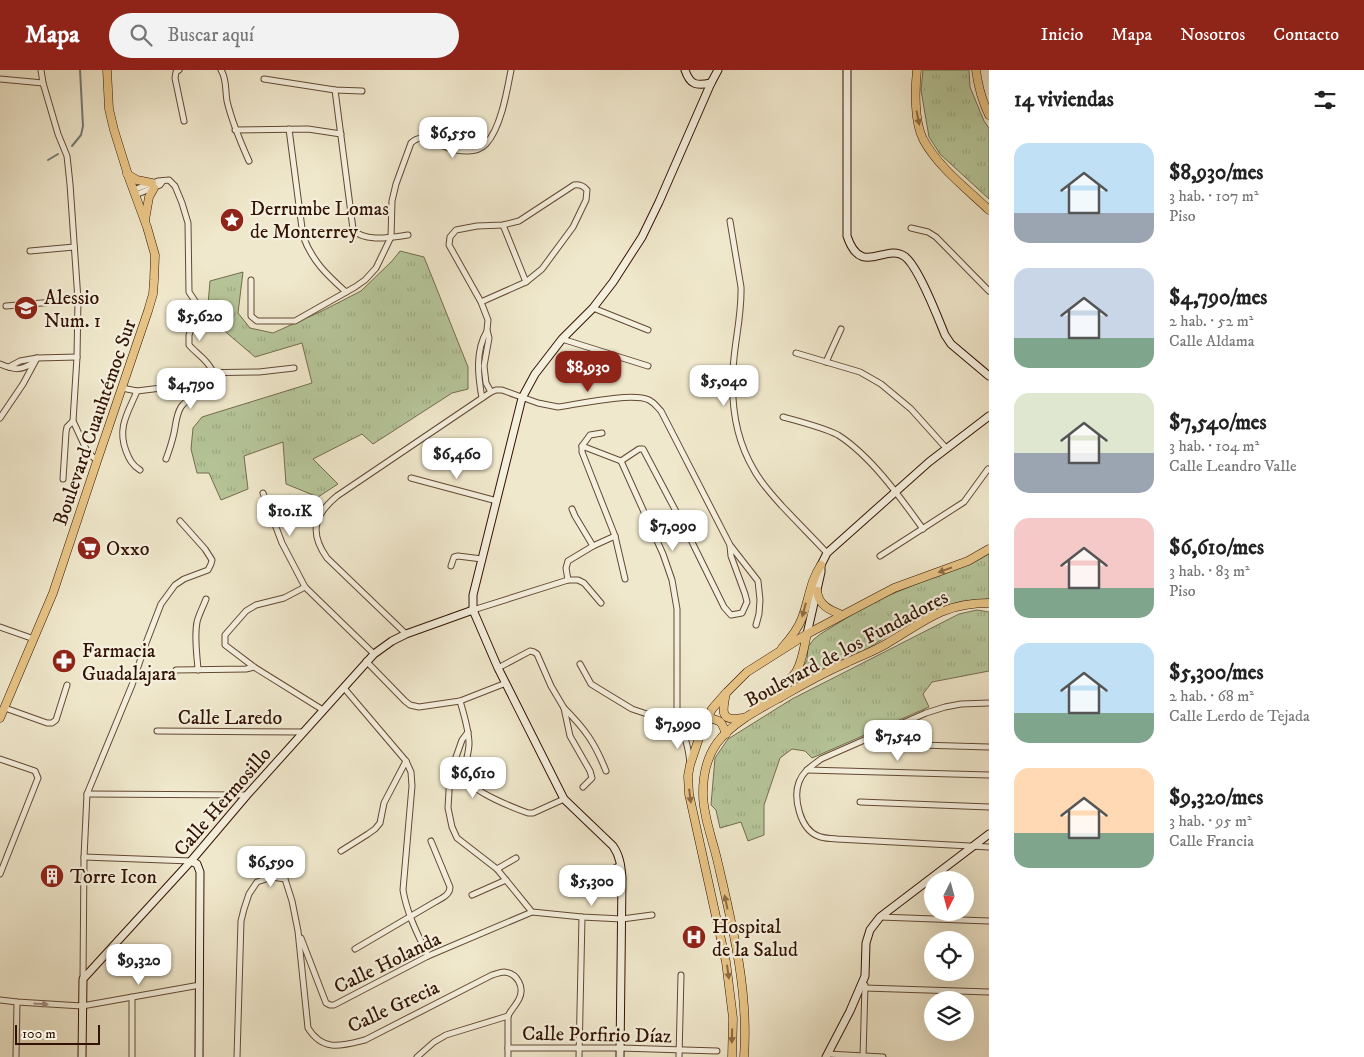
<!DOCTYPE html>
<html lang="es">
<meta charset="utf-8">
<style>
:root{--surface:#fff;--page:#f2f2f2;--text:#222;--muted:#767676;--accent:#8f2418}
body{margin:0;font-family:"IM FELL DW Pica",serif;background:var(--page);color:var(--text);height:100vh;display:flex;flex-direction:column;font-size:19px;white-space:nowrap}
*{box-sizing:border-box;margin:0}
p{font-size:16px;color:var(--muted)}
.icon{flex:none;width:28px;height:28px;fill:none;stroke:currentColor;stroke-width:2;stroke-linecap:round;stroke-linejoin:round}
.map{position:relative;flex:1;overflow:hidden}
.sheet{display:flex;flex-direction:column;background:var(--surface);width:375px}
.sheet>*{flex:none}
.needle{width:32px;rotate:186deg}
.fabs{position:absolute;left:924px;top:801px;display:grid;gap:10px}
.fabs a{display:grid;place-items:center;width:50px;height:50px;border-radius:50%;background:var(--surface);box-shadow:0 5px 20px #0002;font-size:25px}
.scale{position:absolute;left:15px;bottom:12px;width:85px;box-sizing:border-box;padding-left:5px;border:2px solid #321202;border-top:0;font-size:14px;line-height:18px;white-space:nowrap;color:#321202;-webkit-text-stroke:4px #f5f0de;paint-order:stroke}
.price{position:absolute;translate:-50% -42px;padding:0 11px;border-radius:10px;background:#fff;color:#222;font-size:16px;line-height:32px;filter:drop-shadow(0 1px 2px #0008)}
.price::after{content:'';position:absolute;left:50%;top:30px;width:15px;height:11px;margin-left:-8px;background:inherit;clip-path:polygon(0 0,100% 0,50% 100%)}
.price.on{background:var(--accent);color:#fff}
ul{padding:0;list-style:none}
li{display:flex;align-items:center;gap:15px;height:125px;padding:0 25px}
li span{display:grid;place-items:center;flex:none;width:140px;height:100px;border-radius:15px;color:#555}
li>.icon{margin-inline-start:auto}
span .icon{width:60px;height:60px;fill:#fffc;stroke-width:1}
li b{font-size:21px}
h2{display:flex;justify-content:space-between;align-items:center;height:60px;padding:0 25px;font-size:21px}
header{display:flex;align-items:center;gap:30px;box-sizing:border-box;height:70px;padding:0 25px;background:var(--accent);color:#fff}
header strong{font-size:24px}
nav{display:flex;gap:28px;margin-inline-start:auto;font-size:18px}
.search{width:350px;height:45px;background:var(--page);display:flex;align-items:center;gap:12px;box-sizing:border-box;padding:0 18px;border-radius:28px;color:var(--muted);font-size:19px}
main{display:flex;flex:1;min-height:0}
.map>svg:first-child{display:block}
</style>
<header>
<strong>Mapa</strong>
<div class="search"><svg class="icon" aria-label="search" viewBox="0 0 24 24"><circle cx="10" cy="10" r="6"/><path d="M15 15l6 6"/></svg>Buscar aquí</div>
<nav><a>Inicio</a><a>Mapa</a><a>Nosotros</a><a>Contacto</a></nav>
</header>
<main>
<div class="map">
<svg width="989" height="987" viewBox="0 0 989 987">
<defs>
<pattern id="grass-tufts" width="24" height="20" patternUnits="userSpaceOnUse" patternTransform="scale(1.25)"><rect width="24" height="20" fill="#b6c69a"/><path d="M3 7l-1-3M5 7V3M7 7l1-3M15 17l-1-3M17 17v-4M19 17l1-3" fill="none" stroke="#9da983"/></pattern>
</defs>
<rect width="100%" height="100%" fill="#f0e8cc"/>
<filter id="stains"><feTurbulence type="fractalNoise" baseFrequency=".004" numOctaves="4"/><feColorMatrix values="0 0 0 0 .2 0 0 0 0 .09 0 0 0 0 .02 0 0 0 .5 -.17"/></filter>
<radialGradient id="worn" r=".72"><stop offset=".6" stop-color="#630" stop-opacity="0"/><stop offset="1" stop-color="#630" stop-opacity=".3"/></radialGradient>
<g fill="url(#grass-tufts)" stroke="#746c4e">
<polygon points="923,0 969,0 970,17 984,51 989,58 989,129 940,84 929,67 921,20"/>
<polygon points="400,181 424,187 468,297 468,319 452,323 373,374 362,364 313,389 338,414 318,427 286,414 283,372 244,386 248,419 221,430 209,403 197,403 191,379 193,358 202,347 312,313 302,273 255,287 207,246 210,211 243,202 238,243 250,258 273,263 322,241 361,221 392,191"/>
<polygon points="989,483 989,529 960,532 944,536 900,558 867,579 829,597 769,629 792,607 798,607 807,590 808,577 814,569 822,563 871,533"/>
<polygon points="977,540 989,542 989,601 932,612 923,624 929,637 812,688 805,681 792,679 780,688 764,735 764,765 748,771 741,752 720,758 716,740 711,735 715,688 728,669 792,629 959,544"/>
</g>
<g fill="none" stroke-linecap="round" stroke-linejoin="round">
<g stroke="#737975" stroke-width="2">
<polyline points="72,76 81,65 83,56 80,0"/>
<polyline points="48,90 58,84"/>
</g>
<g stroke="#624834" stroke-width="7">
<g id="street">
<polyline points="41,0 43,13 58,64 67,86 70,114 78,230 77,287 73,351 87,381 97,391"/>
<polyline points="179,0 176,2 175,8 184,51"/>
<path d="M221 0C227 9 225 20 227 31 232 52 240 71 249 91"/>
<polyline points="0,9 43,13"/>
<polyline points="264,9 335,20 362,21"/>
<path d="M335 20 353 159C363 173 393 167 408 165"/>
<path d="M289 59 303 166C312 191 327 205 346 222"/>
<polyline points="235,60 308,59 341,64"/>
<path d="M133 120 158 111 169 110 175 116 182 133 188 153 189 222 199 237 189 265V275C195 282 203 287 208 294 229 321 192 320 181 337 176 345 176 354 174 363 172 372 169 381 166 389"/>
<polyline points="135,125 160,115 163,111"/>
<path d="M730 151 741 217C742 246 734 273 733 301 731 335 736 370 754 400 761 413 772 425 782 436 797 452 812 467 827 483"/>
<polyline points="503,155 526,212"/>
<polyline points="911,158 928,162 936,167 989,221"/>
<polyline points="30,181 74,177"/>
<path d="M251 210V246L257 251H295L355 217 365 210 376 198 391 167 392 131 396 114 411 73C415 69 418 68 423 68 437 73 453 82 468 81 475 81 481 79 486 74 501 58 507 21 511 0"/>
<path d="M481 232 526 212 542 199 573 157 586 130 587 120C583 115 579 114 574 115L519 151 503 155 477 156 456 160 450 167 449 175 481 232 488 250 487 260 489 268 484 296 486 313 491 322"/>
<polyline points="6,236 78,230"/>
<polyline points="593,238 648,260"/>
<polyline points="562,269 648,296"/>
<polyline points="796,283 860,302 881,314 911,339 946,378"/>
<polyline points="826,292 841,259"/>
<path d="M0 294C15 300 21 301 34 292"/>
<polyline points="9,297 20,291 37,288 77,287"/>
<polyline points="122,318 137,321 161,318 191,303 259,302 294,298"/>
<path d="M137 321C128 343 117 357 126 381 129 389 132 395 140 400"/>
<path d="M482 328C478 306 475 281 487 261"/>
<path d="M783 347C798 351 825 358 838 365 871 386 900 427 923 459"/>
<polyline points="0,348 23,314 37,288"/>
<polyline points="582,376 590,365 602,363"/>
<polyline points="621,391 639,379 643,379 689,466 724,537 731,545 742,543 747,532 745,524 731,486 730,476"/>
<polyline points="411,408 497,431"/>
<polyline points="63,409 66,362 67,357 73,351"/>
<polyline points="263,423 282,473 305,517 374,584"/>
<polyline points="572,439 575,446 593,476"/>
<polyline points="880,486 964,432 988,399"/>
<polyline points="451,496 454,487 458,486 482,489"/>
<polyline points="625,509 615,466 582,382 582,376 621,391 663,484 672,510 677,539 677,654"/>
<polyline points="568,510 566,498 568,491 593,476 615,466"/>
<polyline points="305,517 284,528 256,535 246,541 225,565 225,575 229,578 254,597 323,640"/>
<polyline points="473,540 568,510 578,510 584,513 601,533"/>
<polyline points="0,557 34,569"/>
<path d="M406 564 327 488C309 463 314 445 337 426L491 322 496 320H502L538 333 558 337C579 334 632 322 649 330 655 333 657 337 661 341L730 475 758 511 760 530 759 544 756 555"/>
<polyline points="366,591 405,631 410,635 419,637 460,631 506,613"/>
<path d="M580 594 591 614 604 622 632 639 677 654C686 665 688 678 690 692"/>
<polyline points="498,598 530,581 534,582 537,584 551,616 564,638 570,666 590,701 592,708 583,717"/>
<polyline points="176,600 246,599 254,597"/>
<path d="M198 600C197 584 194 567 197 552 199 544 203 537 206 529"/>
<path d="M344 618 406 691 411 702 412 716 403 820C407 844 418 865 428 886"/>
<path d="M460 631C464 645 469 660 469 674 469 685 462 698 467 709 473 722 514 738 528 743H533L564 729"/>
<path d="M989 633 961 634 945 637 926 643 821 689C812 696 803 701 799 712 793 728 800 759 818 766 824 769 831 768 837 769L989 777"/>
<polyline points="5,638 47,653 52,653 56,650 67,615"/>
<path d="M564 638C585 659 595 673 606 701"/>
<polyline points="157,661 304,662"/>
<polyline points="468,662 462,670 450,704 448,738 452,757 457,768 497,799 532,842 582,847 622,849 652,845"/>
<polyline points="920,675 989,677"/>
<polyline points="0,689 35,701 38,708 0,804"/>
<polyline points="807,700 989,705"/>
<polyline points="87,724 247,725"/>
<polyline points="860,732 989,737"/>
<polyline points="341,781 368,764 375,759 380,753 384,733 406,691"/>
<polyline points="84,787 191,791"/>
<polyline points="497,799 516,788"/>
<polyline points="592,813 621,794"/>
<polyline points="472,825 506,810"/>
<polyline points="880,847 989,851"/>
<polyline points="301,868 326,933 330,935 334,935 428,886 532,842"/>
<path d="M355 879 435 832C442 828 450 825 450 817L431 771"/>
<polyline points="83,909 84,787 87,724 132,615 146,573 161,534 175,515 184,509 208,500 211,494 212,490 205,479 180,451"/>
<polyline points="865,918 989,922"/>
<polyline points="0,930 17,932 82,936 200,915"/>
<polyline points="508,978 620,978 717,981"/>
<polyline points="828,984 883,987"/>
<polyline points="16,987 17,932"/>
<polyline points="132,987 132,927"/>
<path d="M237 987 241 851 244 839 249 824 257 812 272 807 285 809 292 831 298 861 308 958C323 982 341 976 365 970L492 905C496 904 500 902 504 902 517 903 525 917 519 929 516 935 511 940 508 946"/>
<polyline points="417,987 434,972 446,965 508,946"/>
<polyline points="508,987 508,946"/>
<polyline points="579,987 582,847"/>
<polyline points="679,987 681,905"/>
<polyline points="863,987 865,915"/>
</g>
</g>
<g stroke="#321202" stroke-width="9">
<g id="secondary">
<path d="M685 0C690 15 696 16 711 13"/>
<path d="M847 0V166C861 208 885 173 904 186 918 195 938 248 945 265L951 274 989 306"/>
<polyline points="807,564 821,502 821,495 827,483 929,392 989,346"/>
<polyline points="191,791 197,794 200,802 199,987"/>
<polyline points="82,987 83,909 191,791 247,725 374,584 392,571 406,564 473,540"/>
<path d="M620 987 622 808C621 796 620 786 613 776L564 729 498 598 473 540V525L522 328 535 304 562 269 593 238 613 212 642 167 659 132 711 13 718 0"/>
<polyline points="826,987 850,941 865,906 866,873 870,860 880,847 989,764"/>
</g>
</g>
<g stroke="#321202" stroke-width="9">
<g id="primary">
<path d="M917 0C915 19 914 51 923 69 938 97 966 118 989 140"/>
<path d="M976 0C978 15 982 31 989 45"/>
<polyline points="127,104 137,110 152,113"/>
<polyline points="145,150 149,127 154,118"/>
<path d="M817 521C819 536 830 540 842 545"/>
<path d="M782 578C790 569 798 559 802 548 809 530 810 511 821 495"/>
<path d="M726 623C722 642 720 652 743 648"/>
<path d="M754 642C763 622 785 619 796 602 803 590 804 576 807 564"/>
<polyline points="0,648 53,523 97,391 148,241 153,224 154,210 155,185 147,157 129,108 114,60 109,39 107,0"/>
<path d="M708 648C721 650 722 652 726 664"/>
<polyline points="682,660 692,662 701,662"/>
<polyline points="732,987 733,948 726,892 689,724 688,706 690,695 701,662 712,639 726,623 747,602 807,564 894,518 968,491 989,479"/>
<path d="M744 987C749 920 732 854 717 789 712 768 703 745 703 723 703 705 707 687 717 673 733 652 759 639 781 627 803 614 825 602 848 592 861 586 874 581 886 574 924 552 942 533 989 533"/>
</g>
</g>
<use href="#street" stroke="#f5f0de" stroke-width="5"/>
<use href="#secondary" stroke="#f5f0de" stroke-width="7"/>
<use href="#primary" stroke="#e8c486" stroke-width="8"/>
</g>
<defs><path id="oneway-solid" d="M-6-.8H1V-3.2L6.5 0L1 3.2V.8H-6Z" transform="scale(1.25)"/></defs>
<g fill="#8d6b44">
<use href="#oneway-solid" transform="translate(918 48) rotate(79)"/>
<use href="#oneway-solid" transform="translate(945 500) rotate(160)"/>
<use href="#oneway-solid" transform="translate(804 540) rotate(105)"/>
<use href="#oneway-solid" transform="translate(690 726) rotate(83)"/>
<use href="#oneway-solid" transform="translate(726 832) rotate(-102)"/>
<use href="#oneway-solid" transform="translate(728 902) rotate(82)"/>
<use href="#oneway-solid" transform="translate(732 966) rotate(91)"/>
</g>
<use fill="#9d8c7b" href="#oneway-solid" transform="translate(41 934) rotate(3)"/>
<defs>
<g id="sight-disc" transform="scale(1.25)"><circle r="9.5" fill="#8f2418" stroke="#f5f0de"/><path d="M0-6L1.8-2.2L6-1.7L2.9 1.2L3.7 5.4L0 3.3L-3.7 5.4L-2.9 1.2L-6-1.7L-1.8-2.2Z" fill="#fff"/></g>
<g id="school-disc" transform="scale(1.25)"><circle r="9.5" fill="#8f2418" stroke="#f5f0de"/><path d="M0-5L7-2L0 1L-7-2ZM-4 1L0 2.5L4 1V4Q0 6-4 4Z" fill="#fff"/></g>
<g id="supermarket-disc" transform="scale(1.25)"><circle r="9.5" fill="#8f2418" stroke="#f5f0de"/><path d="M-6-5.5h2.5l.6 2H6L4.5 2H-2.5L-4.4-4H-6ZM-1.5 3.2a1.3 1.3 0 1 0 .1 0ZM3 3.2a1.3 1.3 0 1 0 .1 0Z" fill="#fff"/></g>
<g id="pharmacy-disc" transform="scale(1.25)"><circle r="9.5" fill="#8f2418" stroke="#f5f0de"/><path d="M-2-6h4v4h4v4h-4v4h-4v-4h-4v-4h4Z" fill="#fff"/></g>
<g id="building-disc" transform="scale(1.25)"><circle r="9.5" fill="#8f2418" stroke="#f5f0de"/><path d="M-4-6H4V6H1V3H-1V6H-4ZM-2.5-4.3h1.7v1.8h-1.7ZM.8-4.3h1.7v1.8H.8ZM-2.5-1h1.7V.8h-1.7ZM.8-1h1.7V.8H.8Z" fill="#fff"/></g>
<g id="hospital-disc" transform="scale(1.25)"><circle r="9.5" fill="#8f2418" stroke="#f5f0de"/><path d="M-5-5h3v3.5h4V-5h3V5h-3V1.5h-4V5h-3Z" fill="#fff"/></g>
</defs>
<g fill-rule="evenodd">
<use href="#sight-disc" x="232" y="150"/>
<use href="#school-disc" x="26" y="238"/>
<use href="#supermarket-disc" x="89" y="478"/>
<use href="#pharmacy-disc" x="64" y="591"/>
<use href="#building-disc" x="52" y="806"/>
<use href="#hospital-disc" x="694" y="867"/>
</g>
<g text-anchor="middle" stroke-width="4.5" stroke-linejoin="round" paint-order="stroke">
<g font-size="20" fill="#321202" stroke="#f5f0de" text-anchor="start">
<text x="250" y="145">Derrumbe Lomas<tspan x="250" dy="23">de Monterrey</tspan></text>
<text x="44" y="234">Alessio<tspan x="44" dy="23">Num. 1</tspan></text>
<text x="106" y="485">Oxxo</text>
<text x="82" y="587">Farmacia<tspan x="82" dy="23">Guadalajara</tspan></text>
<text x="70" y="813">Torre Icon</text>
<text x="712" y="863">Hospital<tspan x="712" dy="23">de la Salud</tspan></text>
</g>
<g font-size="20" fill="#321202" stroke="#f5f0de">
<text transform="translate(94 352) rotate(-71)" y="7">Boulevard Cuauhtémoc Sur</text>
<text transform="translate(846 578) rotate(-28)" y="7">Boulevard de los Fundadores</text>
<text x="230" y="654">Calle Laredo</text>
<text transform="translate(222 731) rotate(-49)" y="7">Calle Hermosillo</text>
<text transform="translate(387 892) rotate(-26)" y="7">Calle Holanda</text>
<text transform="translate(393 936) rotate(-25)" y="7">Calle Grecia</text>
<text transform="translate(597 964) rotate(1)" y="7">Calle Porfirio Díaz</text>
</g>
</g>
<rect width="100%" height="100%" filter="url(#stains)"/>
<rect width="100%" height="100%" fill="url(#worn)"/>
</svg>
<div class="fabs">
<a><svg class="needle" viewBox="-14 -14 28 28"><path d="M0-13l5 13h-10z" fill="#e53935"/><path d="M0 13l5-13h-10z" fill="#767676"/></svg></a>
<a><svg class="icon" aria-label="locate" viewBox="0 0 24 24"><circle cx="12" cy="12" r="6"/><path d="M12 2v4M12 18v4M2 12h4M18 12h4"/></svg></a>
<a><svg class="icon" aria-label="layers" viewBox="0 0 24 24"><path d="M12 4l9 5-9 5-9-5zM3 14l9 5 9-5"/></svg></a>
</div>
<div class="scale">100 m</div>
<b class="price" style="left:453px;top:89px">$6,550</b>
<b class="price" style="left:200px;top:272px">$5,620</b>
<b class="price on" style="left:588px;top:323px">$8,930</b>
<b class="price" style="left:724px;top:337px">$5,040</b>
<b class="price" style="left:191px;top:340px">$4,790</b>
<b class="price" style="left:457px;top:410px">$6,460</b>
<b class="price" style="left:290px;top:467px">$10.1K</b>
<b class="price" style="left:673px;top:482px">$7,090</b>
<b class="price" style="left:678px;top:680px">$7,990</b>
<b class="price" style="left:898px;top:692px">$7,540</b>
<b class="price" style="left:473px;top:729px">$6,610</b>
<b class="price" style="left:271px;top:818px">$6,590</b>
<b class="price" style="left:592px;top:837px">$5,300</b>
<b class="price" style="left:139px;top:916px">$9,320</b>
</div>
<section class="sheet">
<h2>14 viviendas<svg class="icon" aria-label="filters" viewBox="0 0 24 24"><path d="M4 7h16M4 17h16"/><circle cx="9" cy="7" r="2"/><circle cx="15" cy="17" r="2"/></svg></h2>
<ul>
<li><span style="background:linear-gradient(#bfe0f5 70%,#9aa5b1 0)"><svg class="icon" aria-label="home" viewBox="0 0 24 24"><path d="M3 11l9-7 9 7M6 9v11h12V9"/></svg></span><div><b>$8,930/mes</b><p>3 hab. · 107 m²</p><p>Piso</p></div></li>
<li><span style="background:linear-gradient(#c9d6e8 70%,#7fa58c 0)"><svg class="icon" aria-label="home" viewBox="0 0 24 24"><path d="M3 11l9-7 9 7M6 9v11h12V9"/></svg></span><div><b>$4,790/mes</b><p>2 hab. · 52 m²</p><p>Calle Aldama</p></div></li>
<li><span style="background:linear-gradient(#dfe7d0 60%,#9aa5b1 0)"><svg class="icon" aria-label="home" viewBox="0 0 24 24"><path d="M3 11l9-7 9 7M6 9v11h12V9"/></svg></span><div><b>$7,540/mes</b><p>3 hab. · 104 m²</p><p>Calle Leandro Valle</p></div></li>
<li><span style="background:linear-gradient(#f6c9c9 70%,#7fa58c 0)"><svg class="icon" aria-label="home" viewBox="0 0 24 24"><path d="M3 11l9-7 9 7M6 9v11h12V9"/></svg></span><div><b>$6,610/mes</b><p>3 hab. · 83 m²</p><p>Piso</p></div></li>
<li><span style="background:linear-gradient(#bfe0f5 70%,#7fa58c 0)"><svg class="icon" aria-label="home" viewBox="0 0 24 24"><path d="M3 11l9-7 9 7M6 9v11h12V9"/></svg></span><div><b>$5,300/mes</b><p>2 hab. · 68 m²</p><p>Calle Lerdo de Tejada</p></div></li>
<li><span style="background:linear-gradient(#ffd9b3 65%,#7fa58c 0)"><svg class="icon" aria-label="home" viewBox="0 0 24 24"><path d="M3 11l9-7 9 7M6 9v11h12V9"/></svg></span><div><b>$9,320/mes</b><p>3 hab. · 95 m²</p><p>Calle Francia</p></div></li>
</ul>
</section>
</main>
